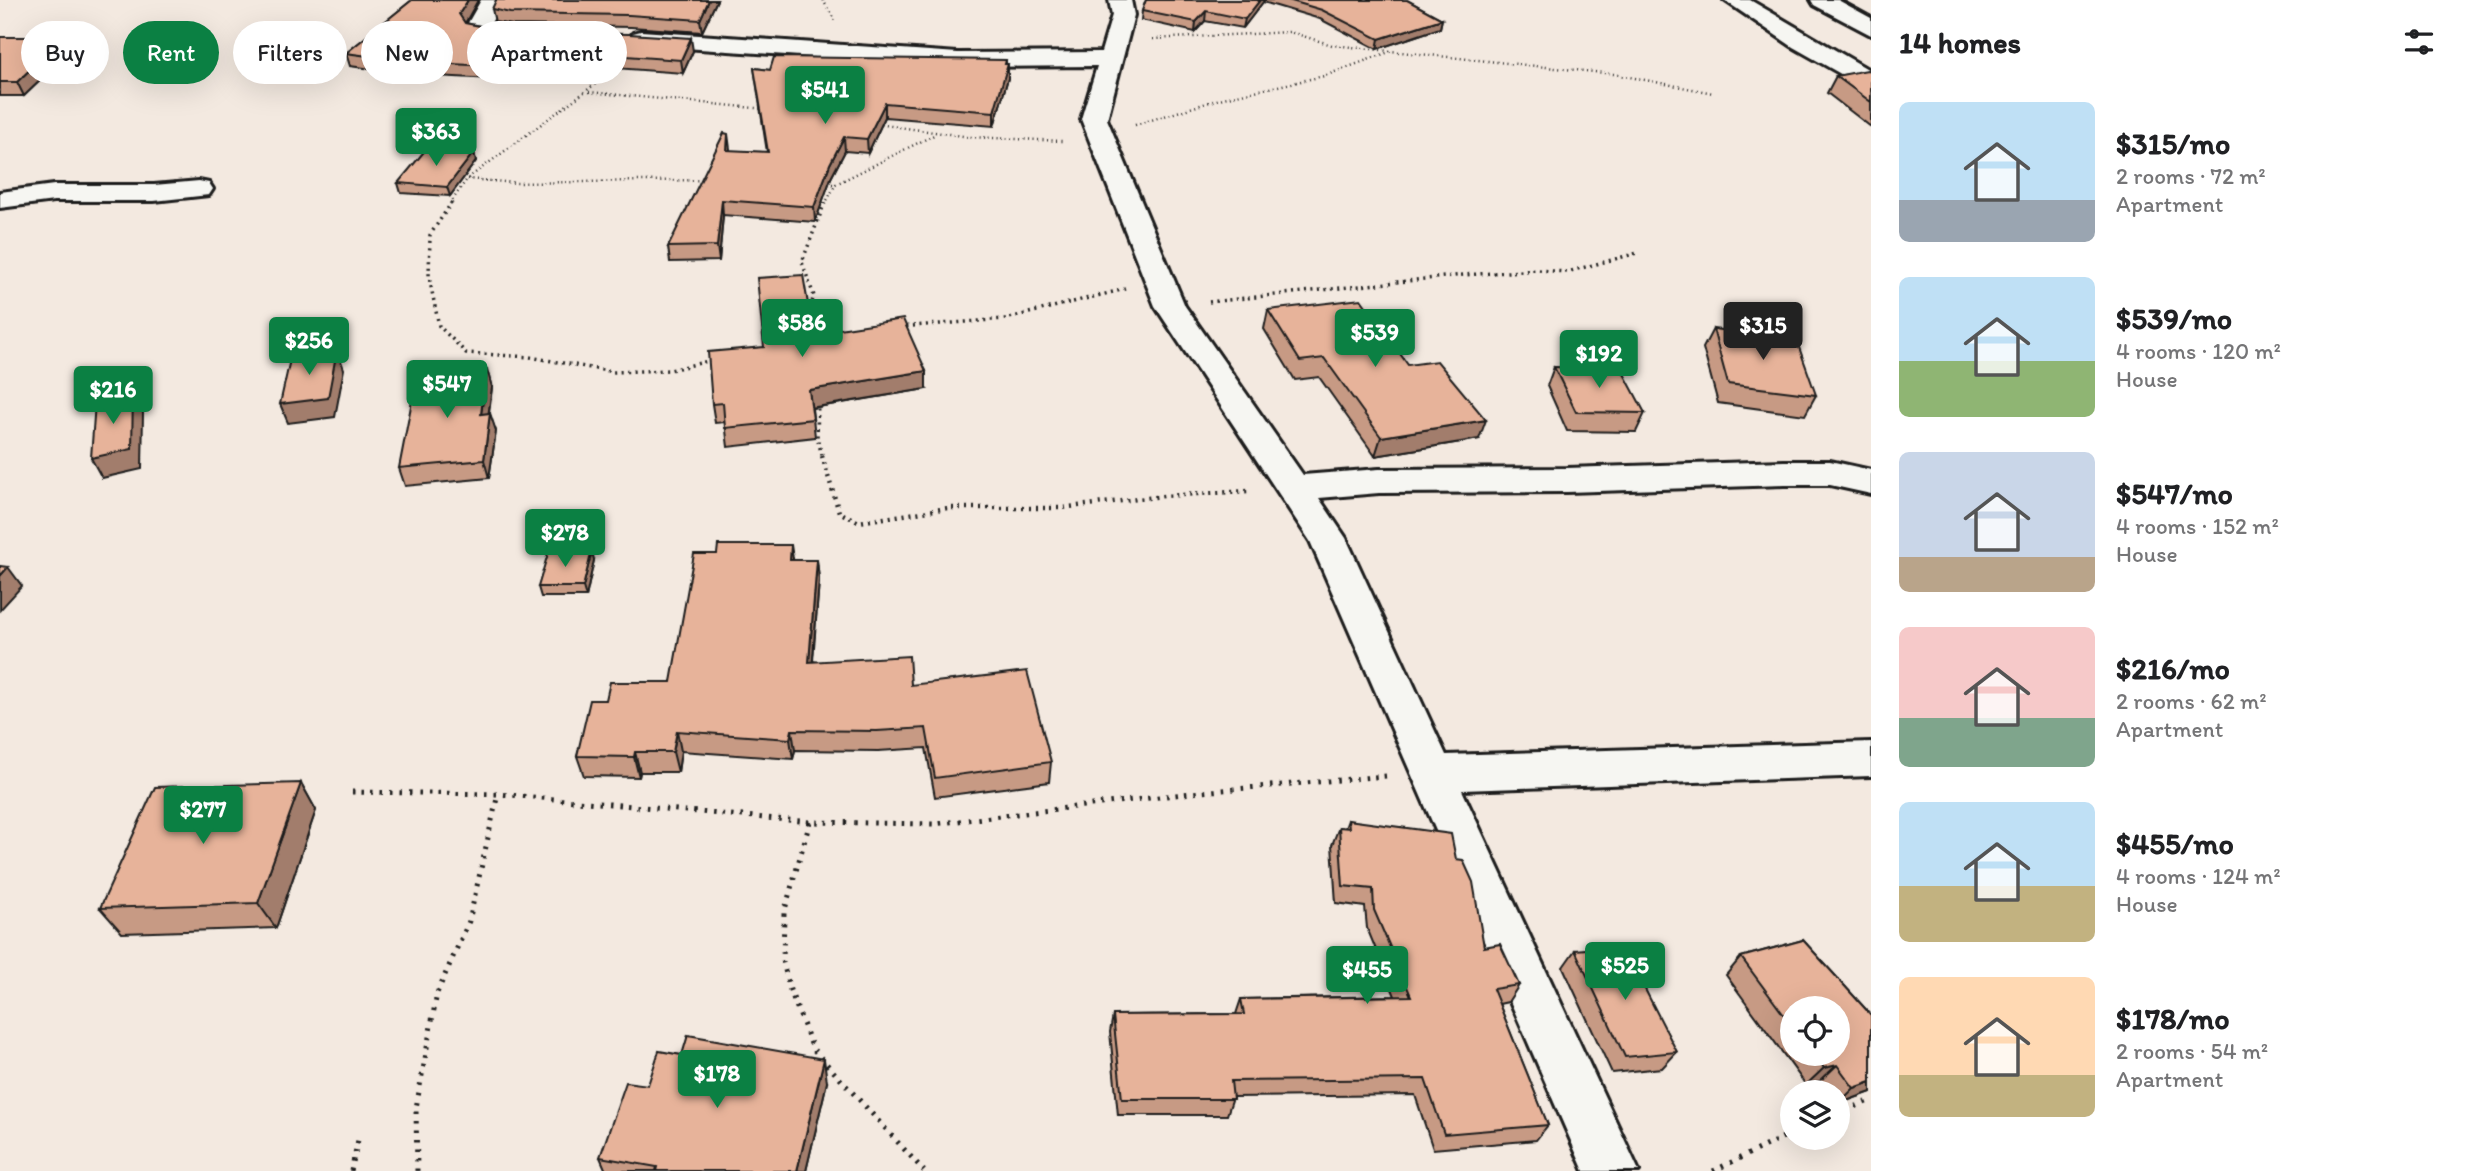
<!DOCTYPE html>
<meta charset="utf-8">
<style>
:root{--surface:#fff;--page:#f2f2f2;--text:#202124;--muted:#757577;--accent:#0b8043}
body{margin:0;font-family:Itim,sans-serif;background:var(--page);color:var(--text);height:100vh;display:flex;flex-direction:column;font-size:26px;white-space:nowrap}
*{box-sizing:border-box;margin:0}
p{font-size:23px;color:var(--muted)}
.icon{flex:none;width:38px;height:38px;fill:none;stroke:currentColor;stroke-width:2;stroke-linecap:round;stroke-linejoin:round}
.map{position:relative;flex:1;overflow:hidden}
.details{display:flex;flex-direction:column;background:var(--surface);width:595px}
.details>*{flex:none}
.guide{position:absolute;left:21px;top:21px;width:665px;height:63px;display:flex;gap:14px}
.tools{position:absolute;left:1780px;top:996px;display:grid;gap:14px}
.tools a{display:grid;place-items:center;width:70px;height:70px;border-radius:50%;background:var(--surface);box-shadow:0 7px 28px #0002;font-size:35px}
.price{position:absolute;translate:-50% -60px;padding:0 16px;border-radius:7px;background:var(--accent);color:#fff;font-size:23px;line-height:46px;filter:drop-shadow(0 2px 4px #0008)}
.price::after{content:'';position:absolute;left:50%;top:42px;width:21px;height:16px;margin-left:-10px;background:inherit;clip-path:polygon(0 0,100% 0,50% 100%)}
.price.on{background:#222;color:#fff}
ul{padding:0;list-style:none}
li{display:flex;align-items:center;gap:21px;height:175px;padding:0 28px}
li span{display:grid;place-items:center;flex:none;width:196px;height:140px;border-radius:10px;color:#555}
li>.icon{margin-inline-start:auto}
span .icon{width:84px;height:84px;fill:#fffc;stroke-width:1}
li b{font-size:30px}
h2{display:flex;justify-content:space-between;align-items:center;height:84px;padding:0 28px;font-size:30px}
.tag{padding:0 24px;border-radius:32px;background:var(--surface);box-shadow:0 7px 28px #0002;font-size:24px;line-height:63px}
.tag.on{background:var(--accent);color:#fff}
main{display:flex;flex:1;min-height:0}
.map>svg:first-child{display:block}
</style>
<main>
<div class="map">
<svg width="1871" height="1171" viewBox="0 0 1871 1171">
<rect width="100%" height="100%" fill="#f3e9e0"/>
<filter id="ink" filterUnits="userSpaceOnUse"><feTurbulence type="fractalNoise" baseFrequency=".0143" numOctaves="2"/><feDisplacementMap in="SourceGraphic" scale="14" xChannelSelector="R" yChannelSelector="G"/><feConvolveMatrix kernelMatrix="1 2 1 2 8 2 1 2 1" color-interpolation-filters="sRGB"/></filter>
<g filter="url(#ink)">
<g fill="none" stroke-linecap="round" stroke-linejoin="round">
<g stroke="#1c1c1c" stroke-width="6">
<g id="street">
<polygon points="481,0 503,0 491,23 533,30 537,35 533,40 525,42 469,33 465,28"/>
<polygon points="1109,0 1131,0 1134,15 1107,119 1185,306 1303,475 1379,469 1567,468 1784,461 1830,461 1871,470 1871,494 1830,485 1784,485 1567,492 1379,493 1319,498 1346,538 1446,755 1871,742 1871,776 1462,790 1639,1171 1584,1171 1310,541 1155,306 1081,119 1097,66 958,67 641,45 633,43 629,38 633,33 641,31 958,53 1101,52 1112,15"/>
<polygon points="1724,0 1750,0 1871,71 1871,88 1862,86 1793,47"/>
<polygon points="1811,0 1838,0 1871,18 1871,35 1814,5"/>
<polygon points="199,181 209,183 213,189 209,195 154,201 54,201 0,208 0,192 54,185 154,185"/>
</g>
</g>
<g stroke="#1c1c1c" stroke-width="2.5" stroke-dasharray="1 3.5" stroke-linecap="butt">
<polyline points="823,0 835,21"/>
<polyline points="1153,39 1290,32 1332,45 1614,74 1713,93"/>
<polyline points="589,92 765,109"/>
<polyline points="877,124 970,137 1063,141"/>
<polyline points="1135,125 1223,98 1324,76 1392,51"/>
<polyline points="467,179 517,183 706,180"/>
<polyline points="823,184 836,184"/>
<polyline points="450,204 467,179 621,65"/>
<polyline points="825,204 836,184 934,135"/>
</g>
<g stroke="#1c1c1c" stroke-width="3.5" stroke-dasharray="2 4.5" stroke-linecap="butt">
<polyline points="452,202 430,235 429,277 439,326 466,353 530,357 613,372 670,370 713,360"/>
<polyline points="1209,302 1463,275 1538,270 1567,272 1637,253"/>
<polyline points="808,314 814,296 802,262 825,202"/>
<polyline points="900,327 1005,319 1125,289"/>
<polyline points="818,402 817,438 823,458"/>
</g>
<polyline stroke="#1c1c1c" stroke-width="4.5" stroke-dasharray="2 5" stroke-linecap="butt" points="822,456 839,512 859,522 948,508 1061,508 1164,496 1248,491"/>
<g stroke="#1c1c1c" stroke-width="5" stroke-dasharray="2.5 7" stroke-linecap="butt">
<polyline points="352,792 498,794 810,822 933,824 1200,792 1386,776"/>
<polyline points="810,822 784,913 783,962 790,990 813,1049 924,1171"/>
<polyline points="1838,1114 1871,1100"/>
<polyline points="351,1171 358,1140"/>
<polyline points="417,1171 416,1108 437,993 469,921 498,794"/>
<polyline points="1713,1171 1792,1133"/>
</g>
<use href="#street" fill="#f6f6f2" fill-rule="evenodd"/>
</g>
<g fill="#c79a84" stroke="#1c1c1c" stroke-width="2" fill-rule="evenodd">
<polygon points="412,0 478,0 465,23 510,32 693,51 683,73 574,65 560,81 497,74 493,79 416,75 350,66 346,53"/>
<polygon points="717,0 702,32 631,27 513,25 495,22 492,9"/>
<polygon points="1146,0 1407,0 1442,19 1440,28 1377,49 1320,19 1263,2 1243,28 1205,21 1195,32 1141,20 1142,11"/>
<polygon points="0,37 64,37 71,51 24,96 0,96"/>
<polygon points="1008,64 1008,78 994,126 885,117 868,153 845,151 831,178 815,222 723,215 719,261 670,262 668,247 730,151 767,152 754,68 770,70"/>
<polygon points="1871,71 1871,127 1827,93 1836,76"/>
<polygon points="474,152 476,161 450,196 401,193 398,183"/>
<polygon points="1268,310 1408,365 1479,439 1375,456 1319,377 1295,380 1264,329"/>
<polygon points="1713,329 1816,395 1805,415 1718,403 1703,348"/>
<polygon points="813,333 926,389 812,408 815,437 728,447 725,422 715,423 712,404 764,347"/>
<polygon points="1554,367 1645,413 1636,432 1567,431 1547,386"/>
<polygon points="492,387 489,413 496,431 489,478 405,486 399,468"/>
<polygon points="717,554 793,560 817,560 819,580 813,661 911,685 1051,762 1049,782 935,797 926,748 878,751 795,750 793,759 681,751 678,772 640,772 639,777 584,776 577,756 606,700 671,682"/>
<polygon points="594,560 586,597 541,597 538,587"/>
<polygon points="301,783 316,810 276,928 122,933 100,908"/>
<polygon points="1348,820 1456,859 1484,947 1519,985 1508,1002 1499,1004 1548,1125 1536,1140 1433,1149 1415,1095 1233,1097 1227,1115 1118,1115 1110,1032 1113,1015 1236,1014 1241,999 1395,996 1367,928 1365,907 1336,903 1332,845 1339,827 1345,828"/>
<path d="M1803 940 1871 1015V1092L1838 1104V1092H1828L1820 1081 1806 1085 1726 975 1741 957ZM1792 1008H1838V1054H1792Z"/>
<polygon points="1575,950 1677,1052 1662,1068 1612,1073 1563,967"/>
<polygon points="827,1082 806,1171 606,1171 600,1157 648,1085"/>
</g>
<g fill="#a27d6c" stroke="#1c1c1c" stroke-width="2">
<polygon points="468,0 478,0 463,27 459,14"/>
<polygon points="709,0 717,0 702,32 700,20"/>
<polygon points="1260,0 1264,0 1263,2 1243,28 1245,19"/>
<polygon points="1206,11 1205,21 1195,32 1196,22"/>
<polygon points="1442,19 1440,28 1377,49 1379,39"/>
<polygon points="64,37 71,51 24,96 17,82"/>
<polygon points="691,38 693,51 683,73 681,60"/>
<polygon points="571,52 574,65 560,81 557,68"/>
<polygon points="1006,60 1006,73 1008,64 1008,78 994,126 994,112"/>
<polygon points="494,61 497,74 493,79 490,66"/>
<polygon points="885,103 885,117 868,153 867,139"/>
<polygon points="728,134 730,149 728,165 727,150"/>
<polygon points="844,137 845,151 831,178 815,222 814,207 830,164"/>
<polygon points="474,152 476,161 450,196 447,187"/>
<polygon points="722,200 723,215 719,261 717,246"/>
<polygon points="337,350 344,369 335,417 288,423 280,404"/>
<polygon points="487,369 492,387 486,432 481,414"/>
<polygon points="926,371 926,389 810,408 809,390"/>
<polygon points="133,394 143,413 142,469 102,478 91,458"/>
<polygon points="490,413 496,431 489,478 484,460"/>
<polygon points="1486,420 1479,439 1375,456 1381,437"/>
<polygon points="791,545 794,565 790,560"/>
<polygon points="592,550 594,560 586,597 583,587"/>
<polygon points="817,560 819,580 811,682 809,662"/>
<polygon points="8,567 22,586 0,610 0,576"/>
<polygon points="792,730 795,750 793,759 790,739"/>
<polygon points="677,731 681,751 678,772 673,752"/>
<polygon points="635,752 640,772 639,777 634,757"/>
<polygon points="301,783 316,810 276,928 258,903"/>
<polygon points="824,1059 827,1082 806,1171 797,1171"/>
<polygon points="1837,1065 1820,1081 1806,1085 1824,1068"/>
<polygon points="1871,1082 1871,1092 1838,1104 1854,1088"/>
</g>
<g fill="#e7b39a" stroke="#1c1c1c" stroke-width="2">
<polygon points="412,0 468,0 459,14 465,23 510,32 629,34 691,38 681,60 571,52 557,68 494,61 490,66 412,62 346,53"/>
<polygon points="496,0 709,0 700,20 629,15 510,13 492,9"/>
<polygon points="1146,0 1260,0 1245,19 1206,11 1196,22 1142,11"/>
<polygon points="1288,0 1407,0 1442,19 1379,39 1322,10"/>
<polygon points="0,37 64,37 17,82 0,82"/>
<polygon points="774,57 1006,60 1005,64 1008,64 994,112 885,103 867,139 844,137 830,164 814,207 722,200 717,246 668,247 724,133 728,134 727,150 768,152 754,68 770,70"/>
<polygon points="1867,70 1871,71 1871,102 1836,76"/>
<polygon points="427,148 474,152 447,187 398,183"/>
<polygon points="803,275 813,333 903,319 926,371 809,390 813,419 725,428 723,403 712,404 708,352 764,347 757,278"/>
<polygon points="1361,299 1408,365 1437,361 1486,420 1381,437 1324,358 1300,361 1268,310"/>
<polygon points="1713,329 1796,339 1816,395 1728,384"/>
<polygon points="337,350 328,398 280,404 291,355"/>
<polygon points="1554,367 1621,368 1645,413 1576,412"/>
<polygon points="487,369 481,414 490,413 484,460 399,468 417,375"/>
<polygon points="133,394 132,449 91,458 95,402"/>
<polygon points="718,545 791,545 790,560 817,560 809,662 909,656 911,685 1027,671 1051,762 935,778 926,728 877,731 792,730 790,739 677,731 673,752 635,752 634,757 577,756 590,700 606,700 610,682 671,682 694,554 717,554"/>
<polygon points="549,550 592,550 583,587 538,587"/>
<polygon points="0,566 8,567 0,576"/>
<polygon points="301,783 258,903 100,908 155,787"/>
<polygon points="1348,820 1451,834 1456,859 1463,860 1473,882 1484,947 1500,944 1519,985 1493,989 1548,1125 1444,1134 1425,1079 1231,1081 1233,1099 1122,1099 1113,1015 1244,1014 1241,999 1411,996 1374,910 1373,889 1343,886 1339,827 1349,828"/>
<polygon points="1803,940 1871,1015 1871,1082 1854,1088 1837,1065 1824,1068 1813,1054 1838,1054 1838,1008 1792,1008 1792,1026 1741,957"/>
<polygon points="1623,946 1677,1052 1625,1057 1575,950"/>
<polygon points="688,1035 824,1059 797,1171 656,1171 657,1167 600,1157 626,1082 648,1085 659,1051 682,1055"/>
</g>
</g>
</svg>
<div class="tools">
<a><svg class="icon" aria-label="locate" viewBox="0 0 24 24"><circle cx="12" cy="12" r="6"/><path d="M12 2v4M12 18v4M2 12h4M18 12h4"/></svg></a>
<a><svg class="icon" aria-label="layers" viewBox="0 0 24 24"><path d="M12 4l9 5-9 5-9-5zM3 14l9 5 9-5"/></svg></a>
</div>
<b class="price" style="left:825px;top:126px">$541</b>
<b class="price" style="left:436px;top:168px">$363</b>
<b class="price" style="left:802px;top:359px">$586</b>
<b class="price on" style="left:1763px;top:362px">$315</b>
<b class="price" style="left:1375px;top:369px">$539</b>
<b class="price" style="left:309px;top:377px">$256</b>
<b class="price" style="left:1599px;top:390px">$192</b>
<b class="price" style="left:447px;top:420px">$547</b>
<b class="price" style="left:113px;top:426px">$216</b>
<b class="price" style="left:565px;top:569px">$278</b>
<b class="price" style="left:203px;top:846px">$277</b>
<b class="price" style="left:1625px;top:1002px">$525</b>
<b class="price" style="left:1367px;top:1006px">$455</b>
<b class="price" style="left:717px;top:1110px">$178</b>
<div class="guide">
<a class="tag">Buy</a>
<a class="tag on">Rent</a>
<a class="tag">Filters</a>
<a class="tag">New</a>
<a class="tag">Apartment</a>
</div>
</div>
<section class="details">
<h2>14 homes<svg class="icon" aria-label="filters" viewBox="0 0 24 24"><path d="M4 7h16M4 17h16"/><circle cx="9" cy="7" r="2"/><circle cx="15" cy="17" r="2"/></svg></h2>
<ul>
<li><span style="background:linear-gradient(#bfe0f5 70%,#9aa5b1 0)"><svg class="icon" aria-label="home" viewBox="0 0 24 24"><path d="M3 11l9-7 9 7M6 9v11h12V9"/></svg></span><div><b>$315/mo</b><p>2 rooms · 72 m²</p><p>Apartment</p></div></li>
<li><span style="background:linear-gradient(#bfe0f5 60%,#8fb573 0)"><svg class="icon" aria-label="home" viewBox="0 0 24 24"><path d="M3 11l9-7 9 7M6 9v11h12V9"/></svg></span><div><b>$539/mo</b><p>4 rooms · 120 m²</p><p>House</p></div></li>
<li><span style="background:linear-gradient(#c9d6e8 75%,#b9a48a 0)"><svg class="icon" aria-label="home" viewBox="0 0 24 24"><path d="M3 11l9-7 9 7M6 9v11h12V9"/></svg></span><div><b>$547/mo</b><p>4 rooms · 152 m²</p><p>House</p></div></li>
<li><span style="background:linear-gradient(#f6c9c9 65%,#7fa58c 0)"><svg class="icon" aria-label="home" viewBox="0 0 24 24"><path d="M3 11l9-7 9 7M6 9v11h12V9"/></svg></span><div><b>$216/mo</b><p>2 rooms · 62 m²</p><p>Apartment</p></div></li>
<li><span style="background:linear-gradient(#bfe0f5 60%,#c2b280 0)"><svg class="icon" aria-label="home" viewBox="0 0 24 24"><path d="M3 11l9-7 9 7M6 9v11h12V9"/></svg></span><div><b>$455/mo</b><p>4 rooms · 124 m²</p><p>House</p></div></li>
<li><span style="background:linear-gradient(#ffd9b3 70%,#c2b280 0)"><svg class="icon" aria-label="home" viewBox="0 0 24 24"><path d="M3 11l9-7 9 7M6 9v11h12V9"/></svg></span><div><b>$178/mo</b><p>2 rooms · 54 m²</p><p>Apartment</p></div></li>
</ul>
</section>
</main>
